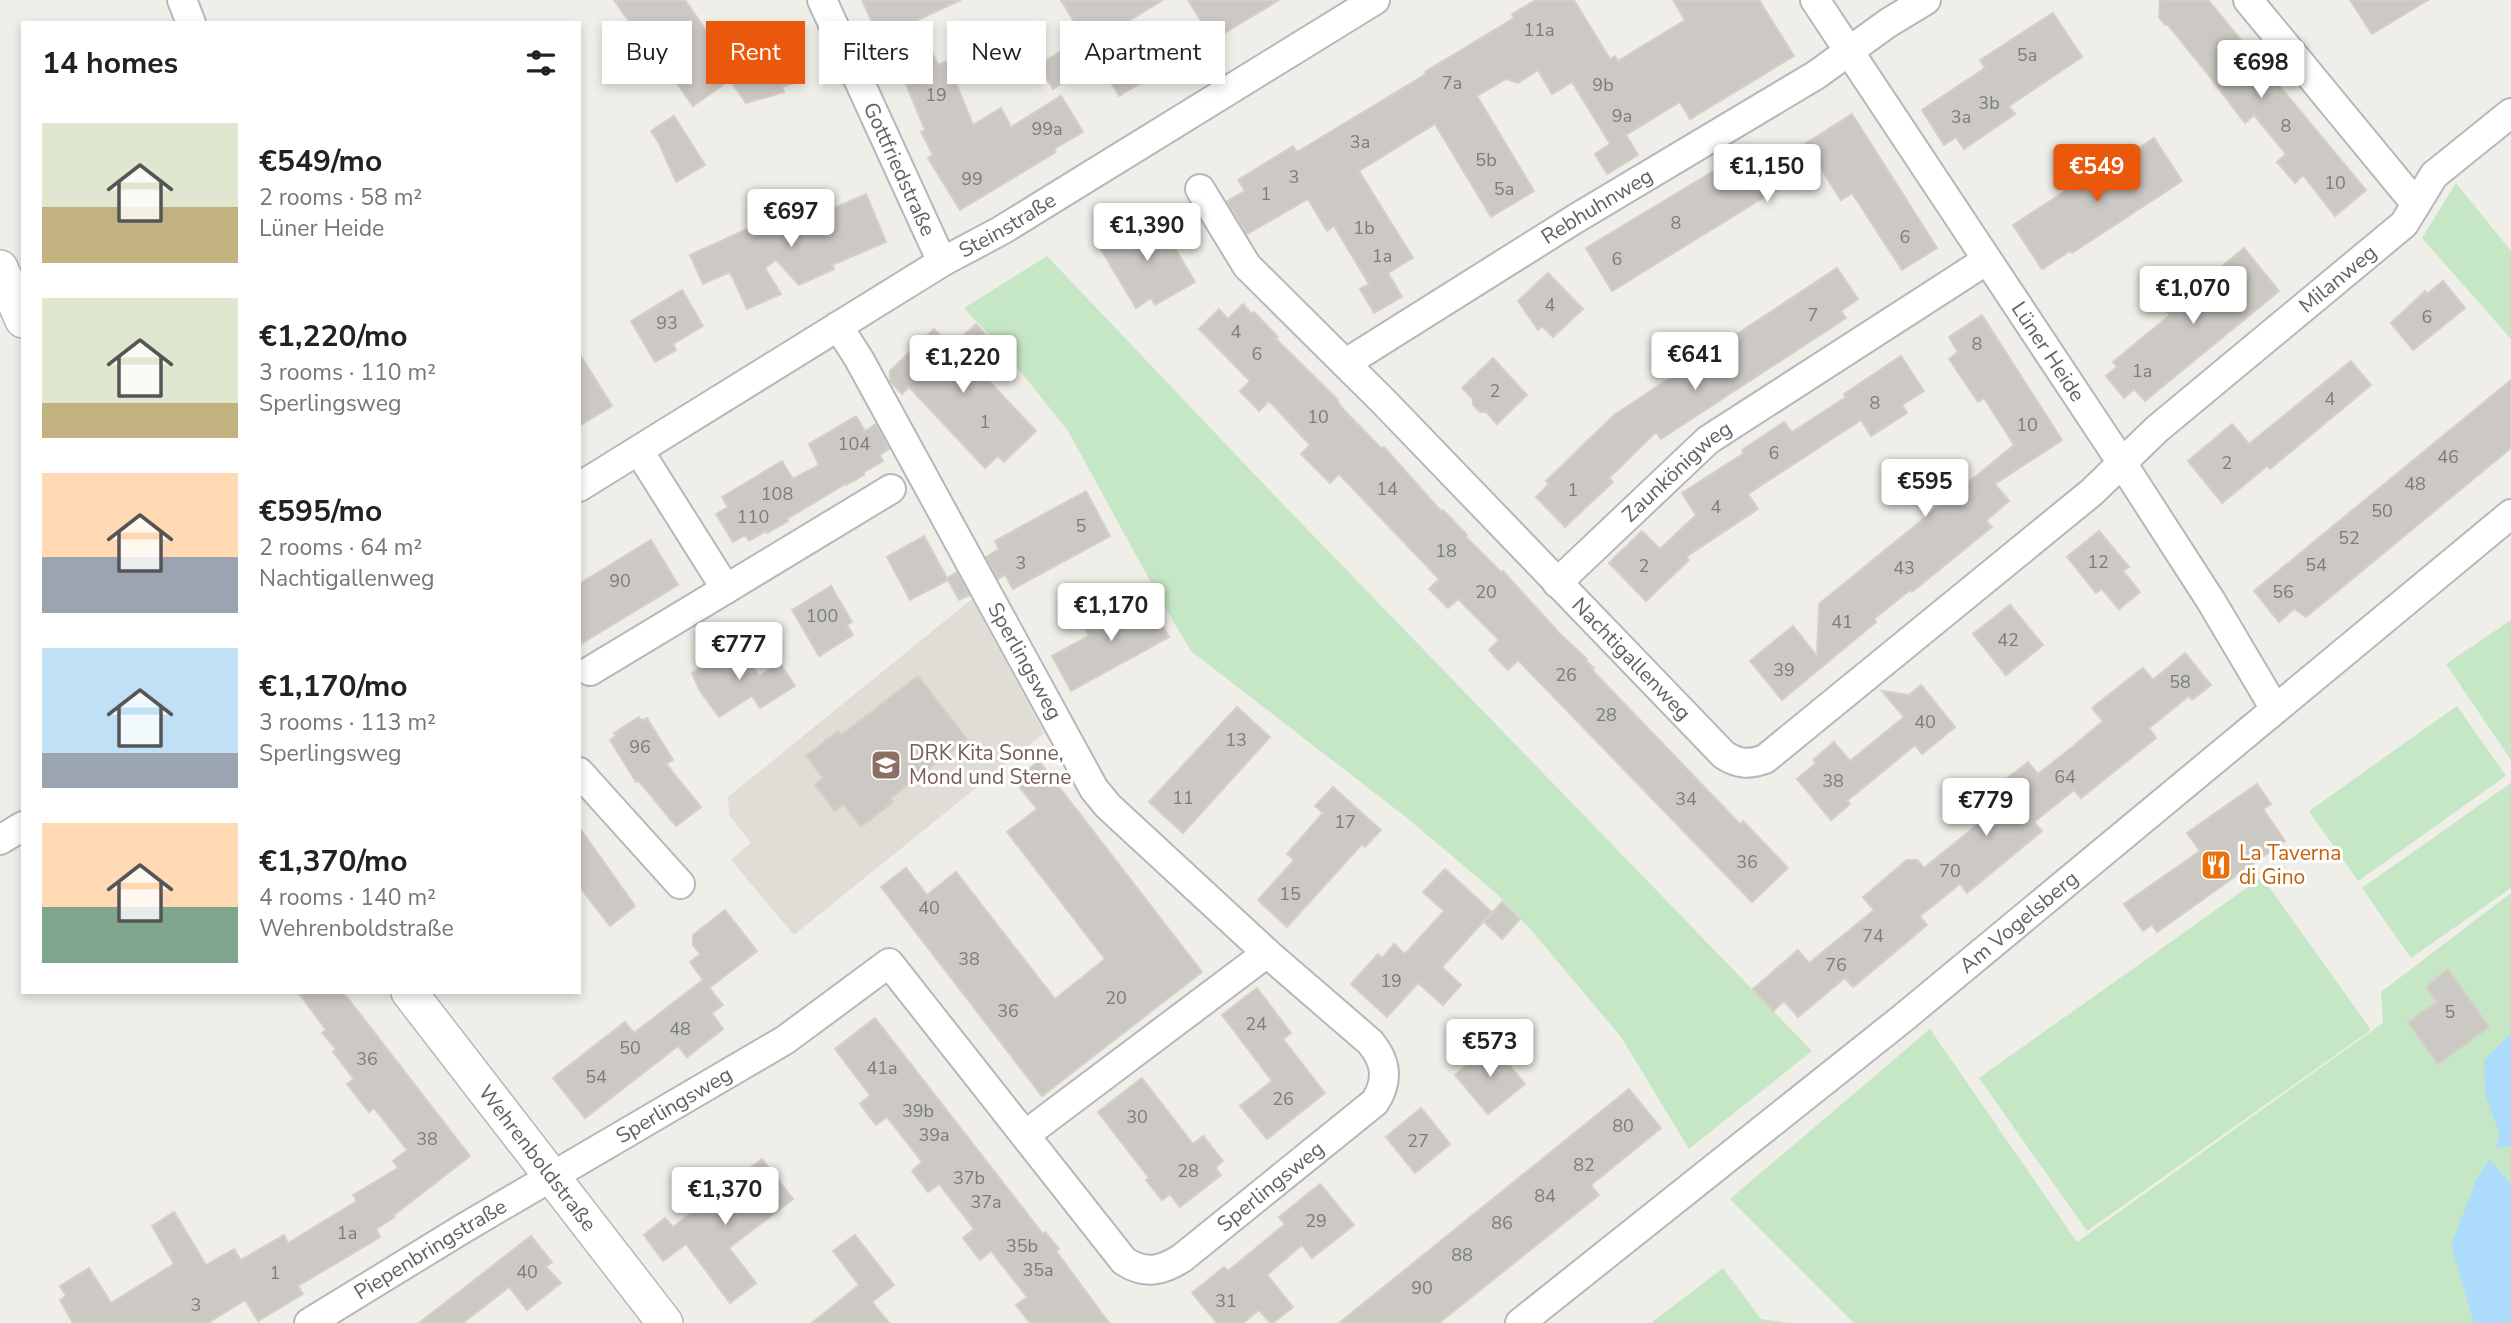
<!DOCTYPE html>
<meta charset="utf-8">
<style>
:root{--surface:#fff;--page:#f6f6f6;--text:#222;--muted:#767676;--accent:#ea580c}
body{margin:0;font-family:"Nunito Sans",sans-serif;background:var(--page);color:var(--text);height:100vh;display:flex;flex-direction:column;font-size:26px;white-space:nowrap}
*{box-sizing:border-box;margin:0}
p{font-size:23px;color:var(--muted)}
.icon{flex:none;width:38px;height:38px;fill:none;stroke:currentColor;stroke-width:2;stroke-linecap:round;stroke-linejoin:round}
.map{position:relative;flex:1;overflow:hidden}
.drawer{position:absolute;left:21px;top:21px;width:560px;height:973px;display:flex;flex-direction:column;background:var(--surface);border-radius:0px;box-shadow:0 4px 10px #0003}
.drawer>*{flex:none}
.guide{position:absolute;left:602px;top:21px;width:665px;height:63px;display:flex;gap:14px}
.price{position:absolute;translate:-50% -60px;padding:0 16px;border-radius:7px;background:#fff;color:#222;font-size:23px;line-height:46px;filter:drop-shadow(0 2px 4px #0008)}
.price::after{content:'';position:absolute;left:50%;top:42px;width:21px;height:16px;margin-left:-10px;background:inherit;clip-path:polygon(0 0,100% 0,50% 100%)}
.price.current{background:var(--accent);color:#fff}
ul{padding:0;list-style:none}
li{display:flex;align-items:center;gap:21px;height:175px;padding:0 21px}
li span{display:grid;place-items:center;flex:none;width:196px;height:140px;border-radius:0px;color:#555}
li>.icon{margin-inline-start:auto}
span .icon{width:84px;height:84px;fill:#fffc;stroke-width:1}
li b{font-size:30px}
h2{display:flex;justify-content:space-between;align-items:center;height:84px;padding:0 21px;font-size:30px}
.pill{padding:0 24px;border-radius:0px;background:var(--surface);box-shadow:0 4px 10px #0003;font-size:24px;line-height:63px}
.pill.current{background:var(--accent);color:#fff}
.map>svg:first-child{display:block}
</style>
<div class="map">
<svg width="2511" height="1323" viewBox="0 0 2511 1323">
<rect width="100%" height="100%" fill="#f0eee8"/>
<polygon fill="#e0ddd6" points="972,599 1044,733 794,935 731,860 751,843 729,815 728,797"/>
<g fill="#c6e7c5">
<polygon points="2456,183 2511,251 2511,339 2422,238"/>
<polygon points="1047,256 1276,497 1812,1051 1689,1149 1621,1037 1532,931 1496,893 1407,818 1191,651 1159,597 1068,431 1005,352 964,308"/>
<polygon points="2511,620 2511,760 2446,664"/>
<polygon points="2457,706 2506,776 2358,881 2309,811"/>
<polygon points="2511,783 2511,888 2411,958 2362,888"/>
<polygon points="2262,877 2371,1030 2087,1231 1979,1078"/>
<polygon points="2511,893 2511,1323 1854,1323 1730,1199 1930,1029 2077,1242 2383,1023 2381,992"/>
<polygon points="1723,1268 1761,1319 1791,1323 1651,1323"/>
</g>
<g fill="#acdbfc">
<polygon points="2511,1033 2511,1146 2497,1148 2499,1132 2485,1095 2484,1061"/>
<polygon points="2489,1159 2511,1184 2511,1323 2474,1323 2451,1245 2477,1178"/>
</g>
<g fill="#ccc9c4" stroke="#d5d0c6" stroke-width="2">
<polygon points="614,0 685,0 726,59 788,37 804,79 782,87 784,92 746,103 730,80 693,106 642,34 639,36"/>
<polygon points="862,0 961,0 917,20 938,65 947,61 973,125 1001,108 1011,127 1061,96 1083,132 1054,149 1056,152 960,210 928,158 933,155 921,132 925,130 904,79 912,76 891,32 879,38"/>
<polygon points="1061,0 1163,0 1130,20 1161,71 1119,96 1098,61 1053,89 1039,65 1083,37"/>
<polygon points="1188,0 1279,0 1213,40"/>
<polygon points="1536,0 1574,0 1610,59 1615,56 1618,61 1685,20 1673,0 1759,0 1794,56 1690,119 1680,102 1626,135 1638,155 1607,174 1595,154 1610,144 1572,82 1552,94 1538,70 1518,83 1506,79 1477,96 1534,191 1491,217 1435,124 1359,171 1413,258 1388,273 1402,297 1374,313 1360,289 1369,284 1334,226 1327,231 1308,199 1247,234 1227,201 1245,191 1238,180 1293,146 1297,152 1426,74 1425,72 1514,18 1512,14"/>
<polygon points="2160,0 2208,0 2366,190 2335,216 2303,175 2295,183 2277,162 2286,154 2254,115 2245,123 2207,73 2168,25 2165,25 2159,17"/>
<polygon points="2350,0 2428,0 2372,34"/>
<polygon points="2053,13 2082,57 2009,106 2015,114 1964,149 1956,137 1944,145 1922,110 1985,68 1980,60"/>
<polygon points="1852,114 1937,248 1902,270 1852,193 1841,200 1818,164 1612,291 1586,248 1740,155 1745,163 1762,152 1771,166"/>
<polygon points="674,116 705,165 676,182 659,143 651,131"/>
<polygon points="2154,138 2182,181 2072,253 2070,251 2042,269 2013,225 2070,188 2069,186 2094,169 2098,175"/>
<polygon points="866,194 886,242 832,265 834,269 799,285 776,260 765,268 781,294 747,309 730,272 703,284 690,255 775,216 782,231"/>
<polygon points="1154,213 1195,282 1155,305 1151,298 1136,308 1099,246"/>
<polygon points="2244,248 2279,291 2145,401 2134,389 2124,398 2106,376 2117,367 2113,362 2170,315 2161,305 2185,285 2191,292"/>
<polygon points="1837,268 1858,299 1841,311 1846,318 1661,439 1656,432 1609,478 1613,482 1565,527 1536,497 1549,484 1546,481 1614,415"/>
<polygon points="1548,273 1583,309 1553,337 1542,326 1538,330 1518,301"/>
<polygon points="2443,281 2465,308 2413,350 2391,323 2425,291 2427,294"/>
<polygon points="682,290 703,326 673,344 676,350 655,362 631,321"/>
<polygon points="1243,304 1252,314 1254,312 1278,337 1276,339 1338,400 1337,401 1345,411 1382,449 1384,447 1441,511 1443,510 1467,535 1466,537 1502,573 1503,571 1561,635 1587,659 1585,660 1594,668 1592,670 1740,824 1743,821 1788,868 1752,902 1518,660 1508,670 1498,660 1489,650 1499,640 1458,599 1448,608 1429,589 1439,579 1339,474 1330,483 1301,454 1310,445 1269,401 1259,411 1240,391 1250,381 1199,329 1219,309 1228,319"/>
<polygon points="1982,315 2062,440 1995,484 2009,501 1986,521 1992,527 1912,592 1910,590 1874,619 1876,622 1782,700 1750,661 1793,626 1817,656 1819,604 2014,445 1984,398 1978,402 1949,359 1958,352 1949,337"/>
<polygon points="976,324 994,344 973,364 1036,431 1004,462 998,456 985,468 909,387 902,394 890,381 890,371 934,329 951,347"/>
<polygon points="579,353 612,406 579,426"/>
<polygon points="1901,356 1924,391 1902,405 1907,413 1871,436 1861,420 1748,494 1758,509 1686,557 1689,560 1646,601 1609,563 1642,531 1660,549 1696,515 1682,493 1744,453 1742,450 1784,422 1792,432 1846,397 1844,394"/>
<polygon points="1493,358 1527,395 1497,424 1486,412 1480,412 1473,405 1473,399 1462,388"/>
<polygon points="2351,361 2371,385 2270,469 2267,466 2222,503 2188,461 2232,424 2249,444"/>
<polygon points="2511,380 2511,448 2306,617 2294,609 2279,622 2254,591"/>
<polygon points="856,416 865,431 876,424 889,449 880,455 883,461 864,472 864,475 846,485 845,484 787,519 788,521 767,533 766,531 749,541 745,535 733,542 716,514 728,507 722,497 782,461 793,479 819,465 809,444"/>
<polygon points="1086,491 1110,536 1013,589 1005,575 998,579 986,557 999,549 995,541"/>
<polygon points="2099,531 2129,567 2123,571 2140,592 2119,609 2102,589 2096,593 2067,557"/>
<polygon points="924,536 948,580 910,600 887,557"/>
<polygon points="651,540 678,585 579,645 579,584"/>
<polygon points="957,572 969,595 959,600 947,578"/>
<polygon points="831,586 852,622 847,625 853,635 819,656 792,610"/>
<polygon points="1147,597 1169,637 1071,691 1052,656 1089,636 1083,626 1108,612 1111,617"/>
<polygon points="2010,605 2043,645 2006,675 1973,634"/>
<polygon points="738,645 759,676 780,663 795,686 760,708 752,696 719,717 700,691 692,673 722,652 723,654"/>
<polygon points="2185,653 2211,685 2192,700 2189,696 2149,728 2156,738 2081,798 2074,790 2034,822 2042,831 1967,893 1960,884 1920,916 1927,925 1853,987 1845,978 1798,1017 1784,1001 1773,1011 1753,989 1798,950 1809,963 1874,910 1863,897 1907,860 1917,860 1924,868 1988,816 1977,802 2028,762 2038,774 2071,748 2103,721 2092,708 2143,668 2153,680"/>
<polygon points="918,676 967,739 890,799 893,802 861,827 843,804 835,811 815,785 823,778 806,756 838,731 841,735"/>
<polygon points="1921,685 1955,727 1922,754 1915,745 1847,801 1850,804 1831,820 1797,779 1816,763 1813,760 1834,742 1850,761 1904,717 1882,691 1909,695"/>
<polygon points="1237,707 1270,737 1183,833 1149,802"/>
<polygon points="639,717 641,721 647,718 673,760 666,764 701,807 676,826 639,781 636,782 610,740 616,736 614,733"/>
<polygon points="1039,761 1202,972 1042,1096 881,887 906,868 927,895 956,872 1055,999 1105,959 1007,832 1037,809 1014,780"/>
<polygon points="2257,784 2271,804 2263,809 2285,841 2157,932 2152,925 2143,931 2124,904 2200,851 2187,833"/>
<polygon points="1333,787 1381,830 1365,847 1362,844 1287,927 1258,900 1294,860 1287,854 1323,813 1315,806"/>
<polygon points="579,827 635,906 610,926 579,886"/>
<polygon points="1445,869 1492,912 1442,967 1461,985 1443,1005 1418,983 1387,1017 1351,984 1378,954 1382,958 1394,944 1405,954 1444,911 1423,892"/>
<polygon points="1502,902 1520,919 1502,939 1484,922"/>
<polygon points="725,910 757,951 709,988 723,1005 712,1013 723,1029 687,1057 678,1046 585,1118 553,1078 625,1022 634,1033 703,980 690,962 700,954 693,945 693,935"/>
<polygon points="2448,969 2489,1027 2438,1064 2408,1022 2437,1002 2426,987"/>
<polygon points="1257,988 1291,1033 1283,1039 1325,1093 1267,1139 1240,1106 1272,1081 1222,1015"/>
<polygon points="298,992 343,992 470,1156 394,1215 395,1217 376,1229 380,1237 298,1286 303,1294 258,1321 245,1300 208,1323 73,1323 60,1300 66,1296 60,1286 89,1268 111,1303 174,1264 152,1226 174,1212 206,1265 234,1249 241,1260 284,1235 288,1243 357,1201 353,1195 398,1168 393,1161 407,1150 374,1108 369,1112 347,1084 354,1079 333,1052 336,1049 322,1033 326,1030"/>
<polygon points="875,1018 1043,1234 1045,1232 1059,1249 1056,1251 1109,1323 1030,1323 1016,1305 1027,1297 991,1251 980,1260 963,1238 974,1229 939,1184 928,1192 912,1171 922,1162 887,1117 876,1125 860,1104 870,1095 835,1049"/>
<polygon points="1492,1044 1525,1084 1488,1114 1455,1075"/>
<polygon points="1142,1078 1193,1144 1203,1136 1223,1161 1215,1168 1221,1175 1180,1207 1170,1194 1162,1200 1146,1180 1149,1178 1098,1112"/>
<polygon points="1629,1089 1661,1128 1591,1185 1599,1195 1439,1323 1339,1323"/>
<polygon points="1421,1108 1450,1144 1415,1173 1386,1137"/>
<polygon points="762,1159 793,1199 729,1248 756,1283 730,1303 686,1244 663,1261 644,1235 665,1218 673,1227"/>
<polygon points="1320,1184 1354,1225 1312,1258 1302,1245 1267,1275 1293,1307 1273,1323 1270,1323 1259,1310 1243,1323 1217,1323 1192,1293 1224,1267 1228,1271 1285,1224 1279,1217"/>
<polygon points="855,1235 894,1285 872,1302 889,1323 812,1323 859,1285 833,1251"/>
<polygon points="531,1236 552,1262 546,1267 561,1283 527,1310 509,1287 463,1323 419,1323"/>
</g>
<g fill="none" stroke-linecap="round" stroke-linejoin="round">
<g stroke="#b5b8bb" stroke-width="32">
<g id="minor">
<polyline points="182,0 191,23"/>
<path id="s1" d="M822 0 942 262"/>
<path id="s2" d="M1815 0 2122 463 2211 601 2275 709"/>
<polyline points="2248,0 2416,204"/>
<path id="s3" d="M1200 189 1247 266 1384 402 1724 755C1738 764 1749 765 1765 759L2092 492 2157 429 2404 224 2434 175 2511 113"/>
<path id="s4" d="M1346 363 1575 219 1816 75 1888 23 1926 0"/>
<polyline points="639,451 726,589 891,489"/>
<path id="s5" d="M579 487 942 262 1002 230 1375 0"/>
<path id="s6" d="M1557 583 1708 440 1987 260"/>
<polyline points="590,671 726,589"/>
<polyline points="579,772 680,884"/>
<polyline points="0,840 23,826"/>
<polyline points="1025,1135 1267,953"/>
<path id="s7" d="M309 1323 464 1228 785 1040 889 963 1124 1261C1145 1275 1162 1271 1182 1258L1375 1102C1389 1080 1386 1061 1370 1042L1267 953 1108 806 1094 789 859 359 838 326"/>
<path id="s8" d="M1520 1323 1903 1018 2511 514"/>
</g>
</g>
<g stroke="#b5b8bb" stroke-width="38">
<g id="tertiary">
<polyline points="0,268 23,320"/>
<path id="s9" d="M409 992 665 1323"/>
</g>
</g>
<use href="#minor" stroke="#fff" stroke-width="28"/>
<use href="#tertiary" stroke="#fff" stroke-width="35"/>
</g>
<defs>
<g id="school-square" transform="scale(1.575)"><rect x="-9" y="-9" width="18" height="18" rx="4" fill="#8d6e63" stroke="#fff"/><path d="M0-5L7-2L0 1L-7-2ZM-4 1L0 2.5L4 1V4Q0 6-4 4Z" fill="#fff"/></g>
<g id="restaurant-square" transform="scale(1.575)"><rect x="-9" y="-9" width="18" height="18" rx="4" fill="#e8710a" stroke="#fff"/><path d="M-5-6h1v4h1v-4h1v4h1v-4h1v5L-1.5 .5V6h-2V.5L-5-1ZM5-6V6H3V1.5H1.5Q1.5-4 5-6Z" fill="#fff"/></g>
</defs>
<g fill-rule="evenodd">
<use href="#school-square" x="886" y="765"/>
<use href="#restaurant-square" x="2216" y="865"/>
</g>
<g text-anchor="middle" stroke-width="6" stroke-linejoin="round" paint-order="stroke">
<g font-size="18" fill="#7a7c7e">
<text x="1539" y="36">11a</text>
<text x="2027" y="61">5a</text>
<text x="1452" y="89">7a</text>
<text x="1603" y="91">9b</text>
<text x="936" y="101">19</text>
<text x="1989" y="109">3b</text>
<text x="1622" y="122">9a</text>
<text x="1961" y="123">3a</text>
<text x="2286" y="132">8</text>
<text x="1047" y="135">99a</text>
<text x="1360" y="148">3a</text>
<text x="1486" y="166">5b</text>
<text x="1294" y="183">3</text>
<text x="972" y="185">99</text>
<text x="2335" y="189">10</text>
<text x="1504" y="195">5a</text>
<text x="1266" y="200">1</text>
<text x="1676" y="229">8</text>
<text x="1364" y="234">1b</text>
<text x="1905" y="243">6</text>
<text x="1382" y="262">1a</text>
<text x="1617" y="265">6</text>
<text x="1550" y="311">4</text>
<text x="1813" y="321">7</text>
<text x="2427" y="323">6</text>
<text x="667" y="329">93</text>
<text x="1236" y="338">4</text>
<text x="1977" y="350">8</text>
<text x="1257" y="360">6</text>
<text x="2142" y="377">1a</text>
<text x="1495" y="397">2</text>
<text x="2330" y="405">4</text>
<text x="1875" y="409">8</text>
<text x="1318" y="423">10</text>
<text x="985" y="428">1</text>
<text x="2027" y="431">10</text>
<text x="854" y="450">104</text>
<text x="1774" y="459">6</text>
<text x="2448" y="463">46</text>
<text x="2227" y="469">2</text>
<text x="2415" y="490">48</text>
<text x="1387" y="495">14</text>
<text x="1573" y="496">1</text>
<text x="777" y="500">108</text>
<text x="1716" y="513">4</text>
<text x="2382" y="517">50</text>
<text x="753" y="523">110</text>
<text x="1081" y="532">5</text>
<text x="2349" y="544">52</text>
<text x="1446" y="557">18</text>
<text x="2098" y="568">12</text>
<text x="1021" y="569">3</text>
<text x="2316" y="571">54</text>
<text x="1644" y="572">2</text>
<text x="1904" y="574">43</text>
<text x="620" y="587">90</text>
<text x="1486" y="598">20</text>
<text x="2283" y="598">56</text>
<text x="822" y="622">100</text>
<text x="1842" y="628">41</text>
<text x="2008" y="646">42</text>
<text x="1784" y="676">39</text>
<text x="1566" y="681">26</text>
<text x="2180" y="688">58</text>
<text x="1606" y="721">28</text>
<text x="1925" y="728">40</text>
<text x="1236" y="746">13</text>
<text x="640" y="753">96</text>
<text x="2065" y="783">64</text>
<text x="1833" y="787">38</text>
<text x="1183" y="804">11</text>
<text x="1686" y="805">34</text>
<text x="1345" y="828">17</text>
<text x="1747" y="868">36</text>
<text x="1950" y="877">70</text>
<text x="1290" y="900">15</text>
<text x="929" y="914">40</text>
<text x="1873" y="942">74</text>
<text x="969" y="965">38</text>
<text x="1836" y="971">76</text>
<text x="1391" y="987">19</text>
<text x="1116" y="1004">20</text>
<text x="1008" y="1017">36</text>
<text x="2450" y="1018">5</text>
<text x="1256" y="1030">24</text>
<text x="680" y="1035">48</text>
<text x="630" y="1054">50</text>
<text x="367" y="1065">36</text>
<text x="882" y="1074">41a</text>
<text x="596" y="1083">54</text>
<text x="1283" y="1105">26</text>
<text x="918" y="1117">39b</text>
<text x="1137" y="1123">30</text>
<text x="1623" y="1132">80</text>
<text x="934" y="1141">39a</text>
<text x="427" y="1145">38</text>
<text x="1418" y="1147">27</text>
<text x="1584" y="1171">82</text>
<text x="1188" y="1177">28</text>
<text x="969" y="1184">37b</text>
<text x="1545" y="1202">84</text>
<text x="986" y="1208">37a</text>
<text x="1316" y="1227">29</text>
<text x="1502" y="1229">86</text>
<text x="347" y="1239">1a</text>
<text x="1022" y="1252">35b</text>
<text x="1462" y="1261">88</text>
<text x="1038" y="1276">35a</text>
<text x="527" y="1278">40</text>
<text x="275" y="1279">1</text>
<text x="1422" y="1294">90</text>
<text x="1226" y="1307">31</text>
<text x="196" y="1311">3</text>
</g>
<g font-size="21" fill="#5f6367" stroke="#fff">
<text dy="7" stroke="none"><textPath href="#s1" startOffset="186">Gottfriedstraße</textPath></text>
<text dy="7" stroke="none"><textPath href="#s4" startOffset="296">Rebhuhnweg</textPath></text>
<text dy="7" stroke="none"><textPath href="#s5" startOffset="502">Steinstraße</textPath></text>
<text dy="7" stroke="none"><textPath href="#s3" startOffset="1564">Milanweg</textPath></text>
<text dy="7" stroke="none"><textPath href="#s2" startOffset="422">Lüner Heide</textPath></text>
<text dy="7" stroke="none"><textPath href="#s6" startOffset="164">Zaunkönigweg</textPath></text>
<text dy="7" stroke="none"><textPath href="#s3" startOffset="640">Nachtigallenweg</textPath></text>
<text transform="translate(1025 661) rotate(61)" y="7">Sperlingsweg</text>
<text dy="7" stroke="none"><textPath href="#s8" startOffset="640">Am Vogelsberg</textPath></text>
<text dy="7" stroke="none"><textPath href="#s7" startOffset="425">Sperlingsweg</textPath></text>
<text dy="7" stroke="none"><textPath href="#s9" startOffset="210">Wehrenboldstraße</textPath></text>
<text dy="7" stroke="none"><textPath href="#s7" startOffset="1239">Sperlingsweg</textPath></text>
<text dy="7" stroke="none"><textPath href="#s7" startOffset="142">Piepenbringstraße</textPath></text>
</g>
<g font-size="21" fill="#785e54" stroke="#fff" text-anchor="start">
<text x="909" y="760">DRK Kita Sonne,<tspan x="909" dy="24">Mond und Sterne</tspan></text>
</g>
<g font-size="21" fill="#c56008" stroke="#fff" text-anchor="start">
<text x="2239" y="860">La Taverna<tspan x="2239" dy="24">di Gino</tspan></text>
</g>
</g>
</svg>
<b class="price" style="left:2261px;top:100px">€698</b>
<b class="price" style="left:1767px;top:204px">€1,150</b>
<b class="price current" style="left:2097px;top:204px">€549</b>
<b class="price" style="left:791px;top:249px">€697</b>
<b class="price" style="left:1147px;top:263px">€1,390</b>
<b class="price" style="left:2193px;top:326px">€1,070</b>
<b class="price" style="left:1695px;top:392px">€641</b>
<b class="price" style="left:963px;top:395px">€1,220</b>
<b class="price" style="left:1925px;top:519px">€595</b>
<b class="price" style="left:1111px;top:643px">€1,170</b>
<b class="price" style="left:739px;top:682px">€777</b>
<b class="price" style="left:1986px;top:838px">€779</b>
<b class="price" style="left:1490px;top:1079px">€573</b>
<b class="price" style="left:725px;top:1227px">€1,370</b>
<div class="guide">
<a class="pill">Buy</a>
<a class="pill current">Rent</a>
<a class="pill">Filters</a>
<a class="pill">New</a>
<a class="pill">Apartment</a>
</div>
<section class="drawer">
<h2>14 homes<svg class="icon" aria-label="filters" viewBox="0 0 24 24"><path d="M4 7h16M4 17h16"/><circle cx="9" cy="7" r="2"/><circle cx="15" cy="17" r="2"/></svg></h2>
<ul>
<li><span style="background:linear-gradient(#dfe7d0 60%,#c2b280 0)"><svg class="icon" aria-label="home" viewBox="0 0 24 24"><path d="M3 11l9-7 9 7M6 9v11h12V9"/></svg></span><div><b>€549/mo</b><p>2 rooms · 58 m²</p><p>Lüner Heide</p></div></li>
<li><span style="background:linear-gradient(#dfe7d0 75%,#c2b280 0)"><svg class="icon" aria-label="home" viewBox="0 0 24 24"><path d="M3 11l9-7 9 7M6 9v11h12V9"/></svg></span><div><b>€1,220/mo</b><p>3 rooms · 110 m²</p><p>Sperlingsweg</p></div></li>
<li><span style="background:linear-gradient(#ffd9b3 60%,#9aa5b1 0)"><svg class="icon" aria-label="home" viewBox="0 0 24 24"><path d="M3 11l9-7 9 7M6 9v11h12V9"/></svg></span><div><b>€595/mo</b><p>2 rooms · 64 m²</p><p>Nachtigallenweg</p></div></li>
<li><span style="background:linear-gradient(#bfe0f5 75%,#9aa5b1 0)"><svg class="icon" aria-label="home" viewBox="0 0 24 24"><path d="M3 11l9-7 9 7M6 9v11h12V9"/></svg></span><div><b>€1,170/mo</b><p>3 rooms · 113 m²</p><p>Sperlingsweg</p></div></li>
<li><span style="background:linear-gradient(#ffd9b3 60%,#7fa58c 0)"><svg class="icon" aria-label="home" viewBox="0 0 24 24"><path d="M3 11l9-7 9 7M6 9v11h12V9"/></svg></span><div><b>€1,370/mo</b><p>4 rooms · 140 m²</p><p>Wehrenboldstraße</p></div></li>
</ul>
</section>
</div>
